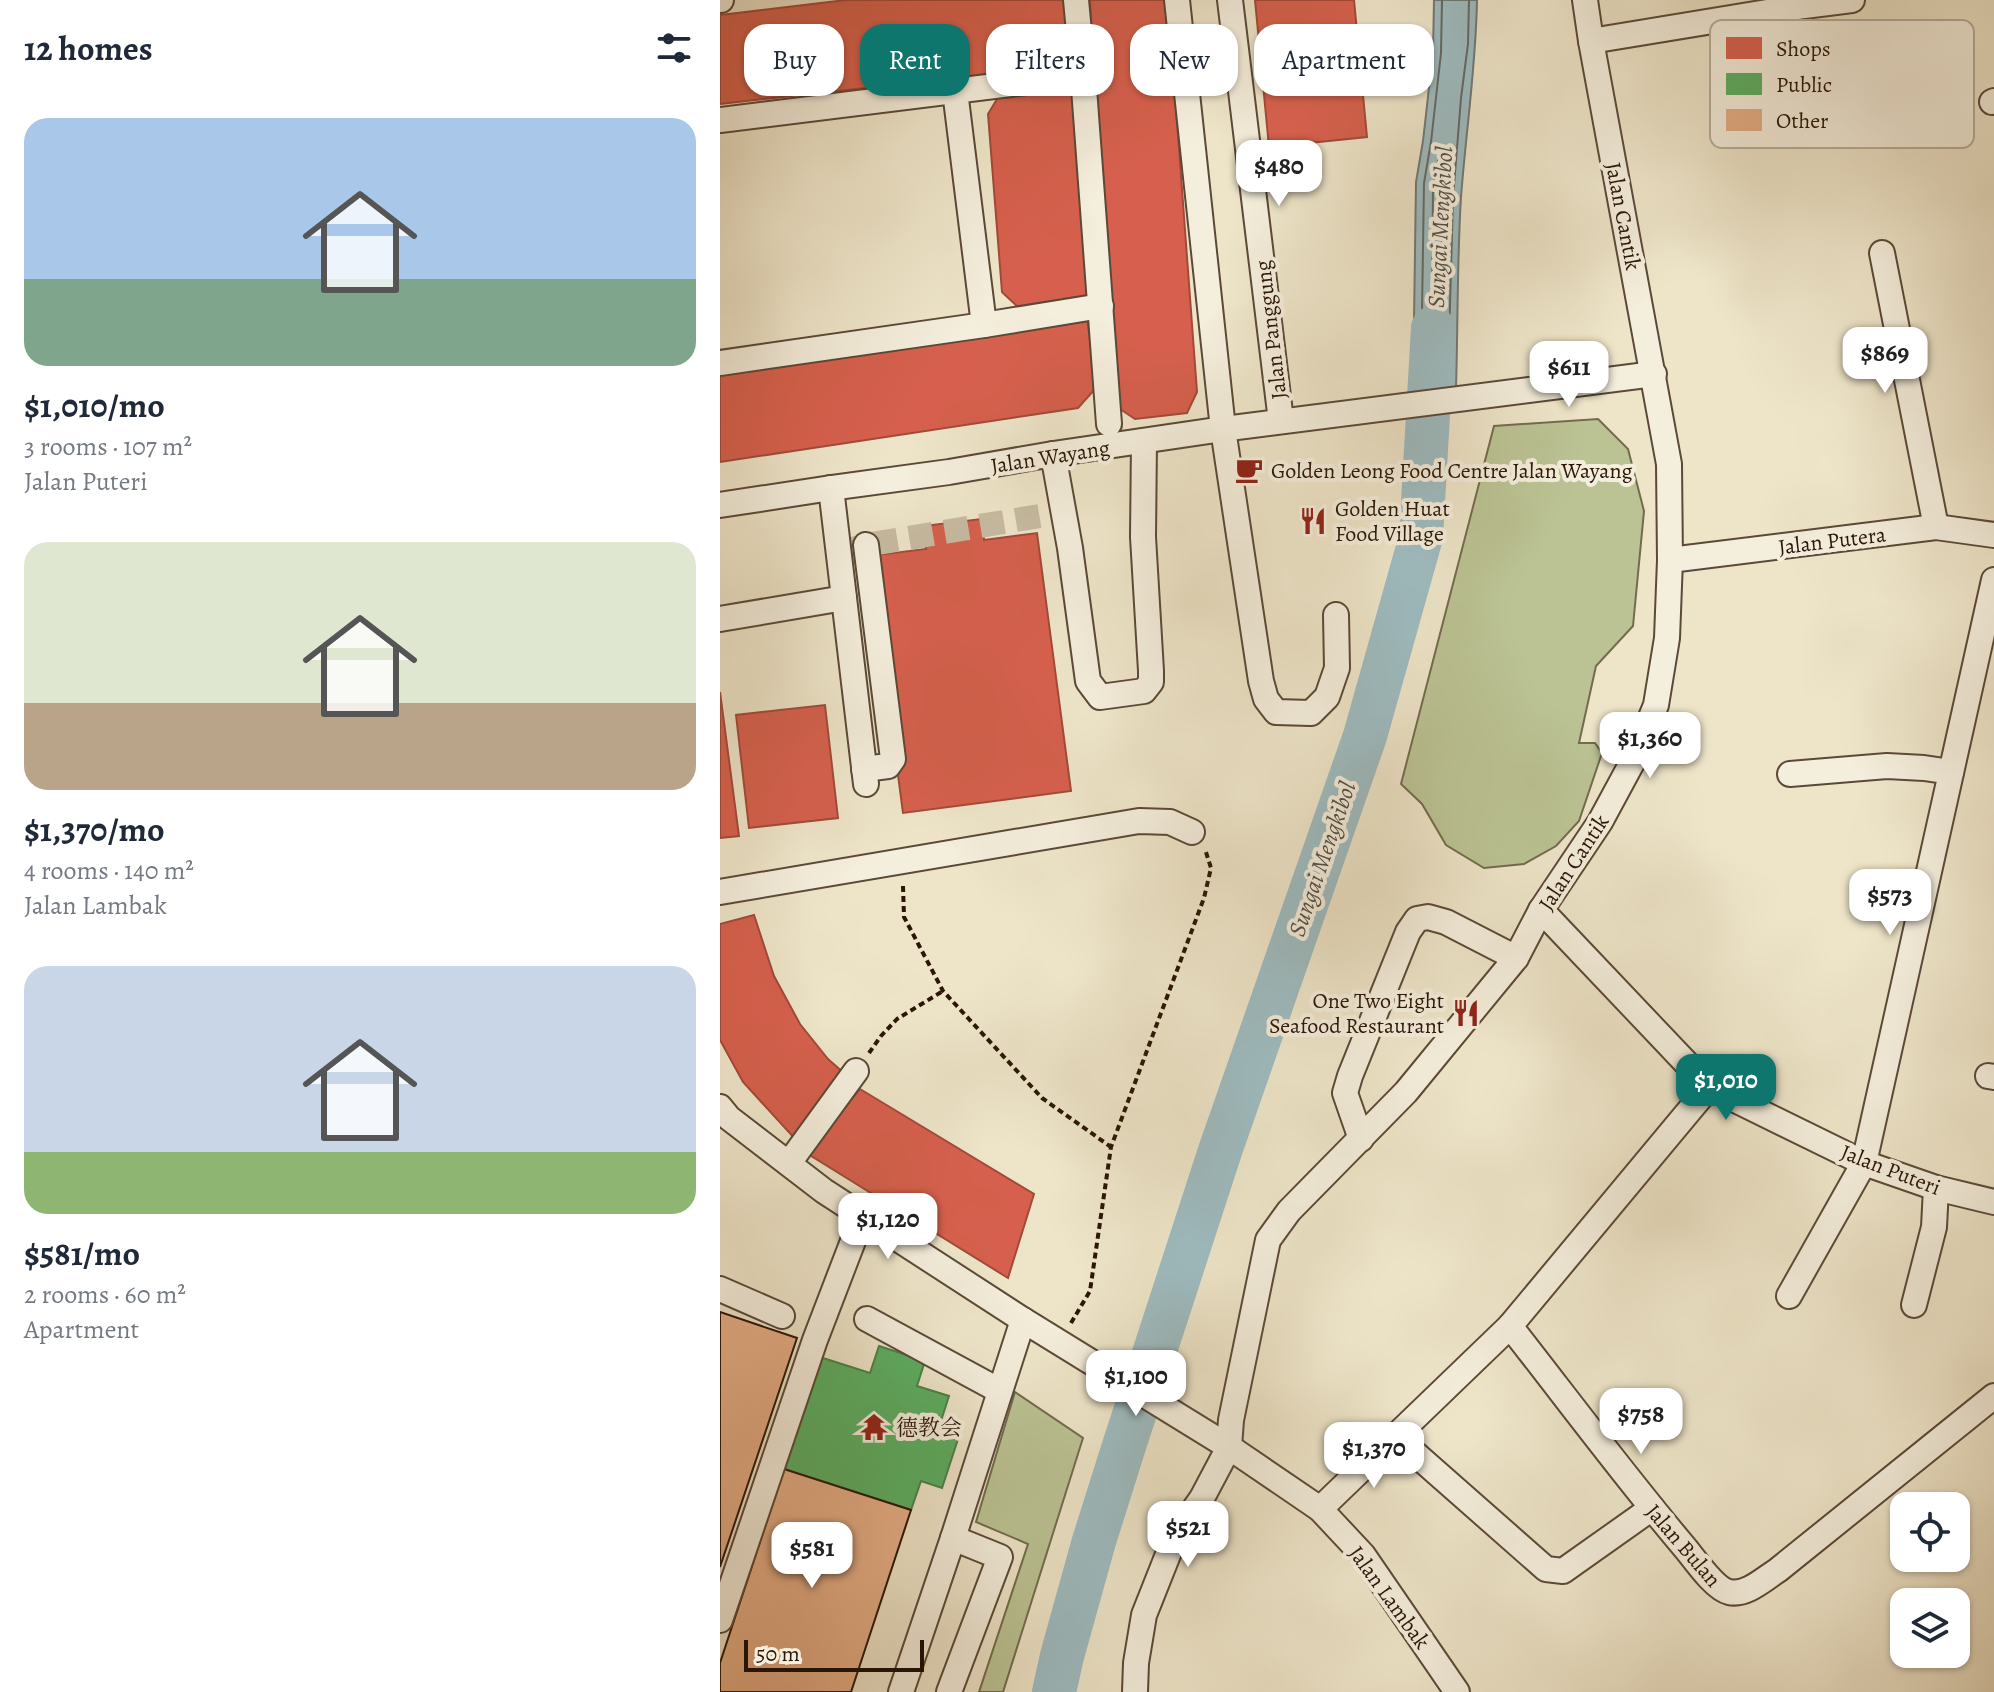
<!DOCTYPE html>
<meta charset="utf-8">
<style>
:root{--surface:#fff;--page:#f6f6f7;--text:#1f2937;--muted:#747a83;--accent:#0f766e}
body{margin:0;font-family:Alegreya,"Noto Serif SC",serif;background:var(--page);color:var(--text);height:100vh;display:flex;flex-direction:column;font-size:30px;white-space:nowrap}
*{box-sizing:border-box;margin:0}
p{font-size:26px;color:var(--muted)}
.icon{flex:none;width:44px;height:44px;fill:none;stroke:currentColor;stroke-width:2;stroke-linecap:round;stroke-linejoin:round}
.map{position:relative;flex:1;overflow:hidden}
.details{display:flex;flex-direction:column;background:var(--surface);width:720px}
.details>*{flex:none}
.banner{position:absolute;left:24px;top:24px;width:760px;height:72px;display:flex;gap:16px}
.fabs{position:absolute;left:1170px;top:1492px;display:grid;gap:16px}
.fabs a{display:grid;place-items:center;width:80px;height:80px;border-radius:16px;background:var(--surface);box-shadow:0 2px 6px #0004;font-size:40px}
.scale{position:absolute;left:24px;bottom:20px;width:180px;box-sizing:border-box;padding-left:8px;border:4px solid #2a1506;border-top:0;font-size:22px;line-height:28px;white-space:nowrap;color:#2a1506;-webkit-text-stroke:6px #f4eedc;paint-order:stroke}
.price{position:absolute;translate:-50% -68px;padding:0 18px;border-radius:16px;background:#fff;color:#222;font-size:26px;line-height:52px;filter:drop-shadow(0 2px 4px #0008)}
.price::after{content:'';position:absolute;left:50%;top:48px;width:24px;height:18px;margin-left:-12px;background:inherit;clip-path:polygon(0 0,100% 0,50% 100%)}
.price.active{background:var(--accent);color:#fff}
ul{padding:0;list-style:none}
li{display:grid;align-content:center;gap:16px;height:424px;padding:0 24px}
li span{display:grid;place-items:center;height:248px;border-radius:24px;color:#555}
li>.icon{margin-inline-start:auto}
span .icon{width:144px;height:144px;fill:#fffc;stroke-width:1}
li b{font-size:34px}
h2{display:flex;justify-content:space-between;align-items:center;height:96px;padding:0 24px;font-size:34px}
.chip{padding:0 28px;border-radius:24px;background:var(--surface);box-shadow:0 2px 6px #0004;font-size:28px;line-height:72px}
.chip.active{background:var(--accent);color:#fff}
main{display:flex;flex:1;min-height:0}
.map>svg:first-child{display:block}
</style>
<main>
<section class="details">
<h2>12 homes<svg class="icon" aria-label="filters" viewBox="0 0 24 24"><path d="M4 7h16M4 17h16"/><circle cx="9" cy="7" r="2"/><circle cx="15" cy="17" r="2"/></svg></h2>
<ul>
<li><span style="background:linear-gradient(#a9c7e8 65%,#7fa58c 0)"><svg class="icon" aria-label="home" viewBox="0 0 24 24"><path d="M3 11l9-7 9 7M6 9v11h12V9"/></svg></span><div><b>$1,010/mo</b><p>3 rooms · 107 m²</p><p>Jalan Puteri</p></div></li>
<li><span style="background:linear-gradient(#dfe7d0 65%,#b9a48a 0)"><svg class="icon" aria-label="home" viewBox="0 0 24 24"><path d="M3 11l9-7 9 7M6 9v11h12V9"/></svg></span><div><b>$1,370/mo</b><p>4 rooms · 140 m²</p><p>Jalan Lambak</p></div></li>
<li><span style="background:linear-gradient(#c9d6e8 75%,#8fb573 0)"><svg class="icon" aria-label="home" viewBox="0 0 24 24"><path d="M3 11l9-7 9 7M6 9v11h12V9"/></svg></span><div><b>$581/mo</b><p>2 rooms · 60 m²</p><p>Apartment</p></div></li>
</ul>
</section>
<div class="map">
<svg width="1274" height="1692" viewBox="0 0 1274 1692">
<rect width="100%" height="100%" fill="#eee5c9"/>
<filter id="stains"><feTurbulence type="fractalNoise" baseFrequency=".0025" numOctaves="4"/><feColorMatrix values="0 0 0 0 .2 0 0 0 0 .09 0 0 0 0 .02 0 0 0 .5 -.17"/></filter>
<radialGradient id="worn" r=".72"><stop offset=".6" stop-color="#630" stop-opacity="0"/><stop offset="1" stop-color="#630" stop-opacity=".3"/></radialGradient>
<g fill="#bbc394" stroke="#726c4d" stroke-width="2">
<polygon points="878,419 908,449 924,511 913,626 876,666 859,743 875,743 882,753 859,821 836,846 804,864 764,868 726,845 702,804 681,784 774,426"/>
<polygon points="295,1392 363,1438 283,1692 259,1692 308,1544 256,1522"/>
</g>
<path fill="#9ebcc1" stroke="#707976" stroke-width="2" d="M714 0H757C756 66 746 131 741 197 737 260 738 324 736 388L693 390 696 182 703 141 713 52Z"/>
<g fill="#d6604d" stroke="#a24a38" stroke-width="2">
<polygon points="126,0 354,0 360,64 0,104 0,15"/>
<polygon points="370,0 448,0 477,392 467,413 415,419 394,405"/>
<polygon points="535,0 634,0 647,137 549,147"/>
<polygon points="343,85 358,96 373,284 360,304 301,310 282,292 268,114 279,96"/>
<polygon points="367,317 376,388 358,408 0,462 0,376"/>
<polygon points="261,519 264,540 317,533 351,791 183,813 149,556 206,549 203,526"/>
<polygon points="0,692 19,836 0,838"/>
<polygon points="105,705 118,818 29,828 16,715"/>
<polygon points="34,915 54,976 80,1024 108,1059 126,1075 76,1140 23,1082 0,1040 0,924"/>
<polygon points="140,1089 314,1194 288,1278 88,1154"/>
</g>
<polygon fill="#5aae61" stroke="#4c8046" stroke-width="2" points="159,1346 205,1361 197,1386 229,1396 220,1424 241,1430 222,1488 201,1481 191,1510 64,1469 100,1357 150,1373"/>
<g fill="none" stroke-linecap="round" stroke-linejoin="round">
<g stroke="#646864" stroke-width="2">
<polyline points="722,0 721,53 711,142 704,183 701,377 705,381 725,380 728,376 733,198 741,98 748,44 749,0"/>
<polygon points="723,153 726,157 723,198 720,322 716,326 712,322 713,184 719,156"/>
</g>
<polyline stroke="#9ebcc1" stroke-width="44" points="334,1692 342,1656 374,1541 404,1446 500,1151 645,736 701,537 713,328"/>
</g>
<g fill="#e5ad85" stroke="#2a1506" stroke-width="2">
<polygon points="0,1312 77,1338 0,1567"/>
<polygon points="64,1469 191,1510 131,1692 0,1692 0,1663"/>
</g>
<g fill="none" stroke-linecap="round" stroke-linejoin="round">
<polyline stroke="#c7bba2" stroke-width="24" stroke-dasharray="24 12" stroke-linecap="butt" points="119,553 146,545 344,512"/>
<g stroke="#5b4937" stroke-width="28">
<g id="minor">
<polyline points="0,0 1,0"/>
<polyline points="356,0 363,75 389,424"/>
<polyline points="457,0 503,429 541,681 546,699 556,712 591,713 607,697 617,668 616,615"/>
<polyline points="510,0 561,421"/>
<polyline points="871,41 1084,6 1132,0"/>
<polyline points="235,91 264,325"/>
<polyline points="1272,102 1274,101"/>
<polyline points="0,120 363,75"/>
<polyline points="1162,253 1216,527"/>
<polyline points="0,363 264,325 381,306"/>
<polyline points="333,454 350,548 368,681 380,697 424,691 431,682 431,671 423,537 424,441"/>
<polyline points="111,488 146,784"/>
<polyline points="0,505 111,488 229,472 333,454 503,429 934,374"/>
<polyline points="950,560 1216,527 1274,535"/>
<polyline points="0,619 124,598"/>
<polyline points="144,769 168,766 173,759 146,545"/>
<polyline points="1070,774 1167,766 1204,768 1231,772"/>
<polyline points="0,892 419,821 450,822 472,832"/>
<polyline points="821,910 989,1087 1144,1163 1216,1188 1274,1202"/>
<polyline points="1268,1076 1274,1077"/>
<path d="M989 1087 790 1326C848 1400 905 1477 966 1549 975 1560 995 1589 1009 1592 1026 1596 1044 1579 1058 1570L1274 1396"/>
<polyline points="0,1107 9,1118 104,1191 303,1320 509,1447 600,1509 643,1555 737,1692"/>
<polyline points="641,1139 625,1093 630,1076 688,932 697,919 708,917 726,922 796,958"/>
<polyline points="69,1163 136,1071"/>
<polyline points="0,1289 62,1316"/>
<polyline points="1069,1296 1144,1163 1274,580"/>
<polyline points="1194,1305 1214,1227 1216,1188"/>
<polyline points="147,1319 280,1391"/>
<polyline points="675,1436 826,1569 843,1571 932,1508"/>
<polyline points="600,1509 790,1326"/>
<polyline points="0,1620 95,1340 143,1215"/>
<polyline points="181,1692 233,1538 303,1320"/>
<polyline points="229,1692 280,1557 233,1538"/>
<polyline points="415,1692 416,1663 424,1615 455,1537 482,1498 509,1447 511,1420 548,1240 569,1211 686,1092 796,958 821,910 880,822 914,759 936,705 947,638 950,560 949,464 871,41 865,0"/>
</g>
</g>
<g stroke="#2a1506" stroke-width="4" stroke-dasharray="6 4" stroke-linecap="butt">
<polyline points="183,886 184,917 223,991 322,1098 391,1147"/>
<polyline points="149,1053 161,1036 177,1019 223,991"/>
<polyline points="351,1323 370,1291 391,1147 484,898 491,868 485,849"/>
</g>
<use href="#minor" stroke="#f4eedc" stroke-width="24"/>
</g>
<defs>
<g id="cafe-bare" transform="scale(2.16)"><path d="M-5.5-4.5H6V0H3Q3 3.5 0 3.5H-2.5Q-5.5 3.5-5.5 0ZM3-3.2v2h1.7v-2ZM-6 4.5H4V6H-6Z" fill="#8f2418" stroke="#f4eedc" stroke-width="2.5" paint-order="stroke"/></g>
<g id="restaurant-bare" transform="scale(2.16)"><path d="M-5-6h1v4h1v-4h1v4h1v-4h1v5L-1.5 .5V6h-2V.5L-5-1ZM5-6V6H3V1.5H1.5Q1.5-4 5-6Z" fill="#8f2418" stroke="#f4eedc" stroke-width="2.5" paint-order="stroke"/></g>
<g id="temple-bare" transform="scale(2.16)"><path d="M0-6L5-2H3V0L6.5 2.5H4V6H1.5V3h-3V6H-4V2.5H-6.5L-3 0V-2H-5Z" fill="#8f2418" stroke="#f4eedc" stroke-width="2.5" paint-order="stroke"/></g>
</defs>
<g fill-rule="evenodd">
<use href="#cafe-bare" x="529" y="470"/>
<use href="#restaurant-bare" x="593" y="521"/>
<use href="#restaurant-bare" x="746" y="1013"/>
<use href="#temple-bare" x="154" y="1427"/>
</g>
<g text-anchor="middle" stroke-width="8" stroke-linejoin="round" paint-order="stroke">
<g font-size="22" fill="#2a1506" stroke="#f4eedc">
<text transform="translate(904 216) rotate(79)" y="8">Jalan Cantik</text>
<text transform="translate(550 330) rotate(-97)" y="8">Jalan Panggung</text>
<text transform="translate(330 456) rotate(-9)" y="8">Jalan Wayang</text>
<text transform="translate(1112 540) rotate(-7)" y="8">Jalan Putera</text>
<text transform="translate(853 862) rotate(-57)" y="8">Jalan Cantik</text>
<text transform="translate(1171 1169) rotate(21)" y="8">Jalan Puteri</text>
<text transform="translate(964 1545) rotate(49)" y="8">Jalan Bulan</text>
<text transform="translate(670 1597) rotate(54)" y="8">Jalan Lambak</text>
</g>
<g font-size="22" fill="#2a1506" stroke="#f4eedc" text-anchor="start">
<text x="551" y="478">Golden Leong Food Centre Jalan Wayang</text>
<text x="615" y="516">Golden Huat<tspan x="615" dy="25">Food Village</tspan></text>
<text x="724" y="1008" text-anchor="end">One Two Eight<tspan x="724" dy="25">Seafood Restaurant</tspan></text>
<text x="176" y="1435">德教会</text>
</g>
<g font-size="24" font-style="italic" fill="#534f47" stroke="#f4eedc">
<text transform="translate(720 227) rotate(-87)" y="8">Sungai Mengkibol</text>
<text transform="translate(602 859) rotate(-71)" y="8">Sungai Mengkibol</text>
</g>
</g>
<rect x="990" y="20" width="264" height="128" rx="12" fill="#f4eedc" stroke="#b7ad9c" stroke-width="2"/>
<rect x="1006" y="37" width="36" height="22" fill="#d6604d"/>
<rect x="1006" y="73" width="36" height="22" fill="#5aae61"/>
<rect x="1006" y="109" width="36" height="22" fill="#e5ad85"/>
<g font-size="22" fill="#2a1506">
<text x="1056" y="56">Shops</text>
<text x="1056" y="92">Public</text>
<text x="1056" y="128">Other</text>
</g>
<rect width="100%" height="100%" filter="url(#stains)"/>
<rect width="100%" height="100%" fill="url(#worn)"/>
</svg>
<div class="fabs">
<a><svg class="icon" aria-label="locate" viewBox="0 0 24 24"><circle cx="12" cy="12" r="6"/><path d="M12 2v4M12 18v4M2 12h4M18 12h4"/></svg></a>
<a><svg class="icon" aria-label="layers" viewBox="0 0 24 24"><path d="M12 4l9 5-9 5-9-5zM3 14l9 5 9-5"/></svg></a>
</div>
<div class="scale">50 m</div>
<b class="price" style="left:559px;top:208px">$480</b>
<b class="price" style="left:1165px;top:395px">$869</b>
<b class="price" style="left:849px;top:409px">$611</b>
<b class="price" style="left:930px;top:780px">$1,360</b>
<b class="price" style="left:1170px;top:937px">$573</b>
<b class="price active" style="left:1006px;top:1122px">$1,010</b>
<b class="price" style="left:168px;top:1261px">$1,120</b>
<b class="price" style="left:416px;top:1418px">$1,100</b>
<b class="price" style="left:921px;top:1456px">$758</b>
<b class="price" style="left:654px;top:1490px">$1,370</b>
<b class="price" style="left:468px;top:1569px">$521</b>
<b class="price" style="left:92px;top:1590px">$581</b>
<div class="banner">
<a class="chip">Buy</a>
<a class="chip active">Rent</a>
<a class="chip">Filters</a>
<a class="chip">New</a>
<a class="chip">Apartment</a>
</div>
</div>
</main>
